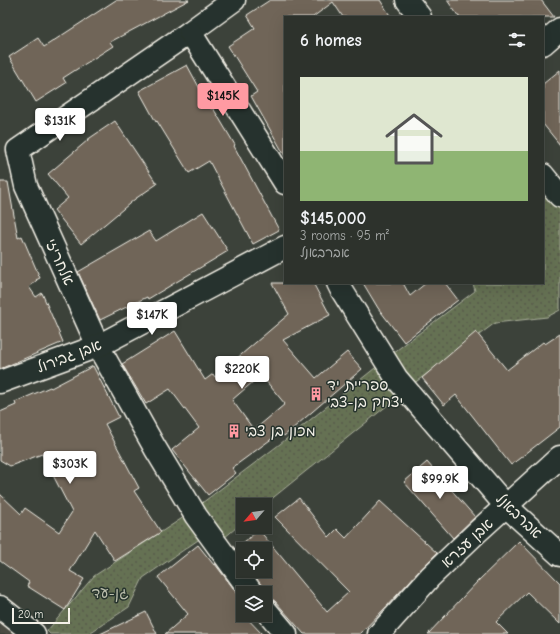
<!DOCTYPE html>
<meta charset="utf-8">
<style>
:root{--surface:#2d322c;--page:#353a34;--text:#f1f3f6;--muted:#a7aaa9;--line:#484d48;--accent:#ff9aa2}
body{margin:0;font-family:"Comic Neue","Playpen Sans Hebrew",sans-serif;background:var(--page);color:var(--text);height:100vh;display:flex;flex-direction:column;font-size:15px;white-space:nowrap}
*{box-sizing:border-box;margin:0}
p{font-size:13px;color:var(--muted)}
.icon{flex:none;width:22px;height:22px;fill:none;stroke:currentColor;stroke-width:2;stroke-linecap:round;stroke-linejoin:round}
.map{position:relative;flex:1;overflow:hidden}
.sheet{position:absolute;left:284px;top:16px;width:260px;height:268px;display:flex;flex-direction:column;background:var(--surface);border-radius:0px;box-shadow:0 4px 16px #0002,0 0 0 1px var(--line)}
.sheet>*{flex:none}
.needle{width:26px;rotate:242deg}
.buttons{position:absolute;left:236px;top:498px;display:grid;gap:8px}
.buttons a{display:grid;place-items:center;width:36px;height:36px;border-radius:0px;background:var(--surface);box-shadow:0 4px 16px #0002,0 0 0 1px var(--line);font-size:20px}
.scale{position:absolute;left:12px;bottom:10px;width:58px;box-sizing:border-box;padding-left:4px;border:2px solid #f4f1e8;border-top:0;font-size:11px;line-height:14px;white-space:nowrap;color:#f4f1e8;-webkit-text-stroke:3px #26332d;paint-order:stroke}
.price{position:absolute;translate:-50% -34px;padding:0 9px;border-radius:4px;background:#fff;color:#222;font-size:13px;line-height:26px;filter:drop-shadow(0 1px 2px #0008)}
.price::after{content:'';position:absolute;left:50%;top:24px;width:12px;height:9px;margin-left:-6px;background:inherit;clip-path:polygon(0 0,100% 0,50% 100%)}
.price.selected{background:var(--accent);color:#111}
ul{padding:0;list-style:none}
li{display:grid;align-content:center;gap:8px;height:212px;padding:0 16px}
li span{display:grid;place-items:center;height:124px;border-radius:0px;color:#555}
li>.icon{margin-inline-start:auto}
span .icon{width:72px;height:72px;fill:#fffc;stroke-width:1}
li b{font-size:17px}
h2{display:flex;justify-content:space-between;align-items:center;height:48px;padding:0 16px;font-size:17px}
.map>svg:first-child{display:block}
</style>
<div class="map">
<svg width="560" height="634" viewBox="0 0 560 634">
<defs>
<pattern id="grass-dots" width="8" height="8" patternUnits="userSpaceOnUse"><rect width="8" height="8" fill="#657152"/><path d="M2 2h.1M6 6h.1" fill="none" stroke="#565a4b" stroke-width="1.8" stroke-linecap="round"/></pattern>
</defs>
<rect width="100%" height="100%" fill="#3c423a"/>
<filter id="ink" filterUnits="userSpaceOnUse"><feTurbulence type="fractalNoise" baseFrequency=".025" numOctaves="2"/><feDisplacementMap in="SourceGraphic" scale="8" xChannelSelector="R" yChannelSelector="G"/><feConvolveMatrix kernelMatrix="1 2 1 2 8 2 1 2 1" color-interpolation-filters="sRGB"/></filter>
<g filter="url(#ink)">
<polygon fill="#4b4c43" points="0,623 16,634 0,634"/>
<g fill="url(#grass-dots)" stroke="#acb19d">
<polygon points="543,188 560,210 560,310 547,317 495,323 409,387 389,356 475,291 473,283 543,283"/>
<polygon points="380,364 399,396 264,505 243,505 243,522 224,538 198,506 280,444"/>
<polygon points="187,515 201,538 143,578 129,607 88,634 50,634 47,631 94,576"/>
</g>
<g fill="#6f6558" stroke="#f4f1e8" fill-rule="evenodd">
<polygon points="116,0 189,0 110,42 113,46 63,78 66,83 36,102 9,57 38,38 44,47"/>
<polygon points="270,0 380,0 391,17 343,17 333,2 313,17 285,17 285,156 251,96 257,92 228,46 255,28 247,15"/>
<polygon points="447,0 541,0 554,17 459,17"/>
<polygon points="187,65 211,109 213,108 235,145 234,146 279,230 253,244 209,161 189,173 157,121 156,122 139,91"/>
<polygon points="560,70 560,145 543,124 543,84"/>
<polygon points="115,121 157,184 135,199 81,244 54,210 68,198 48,174 88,140 87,140"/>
<polygon points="0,182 8,182 18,238 22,236 40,278 36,280 37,280 29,287 36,297 42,293 63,342 0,369"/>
<polygon points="203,212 228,251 148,299 147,297 100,320 78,272 149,231 156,241"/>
<path d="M272 283H313L330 315 283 340 316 378 347 352 362 369 284 436 281 432 232 468 236 473 208 495 172 450 199 428 170 389 146 404 122 364 175 331 205 380 213 374 215 377 289 314ZM261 375 285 404 254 430 232 400Z"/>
<polygon points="363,283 403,283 410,296 426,283 445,283 458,300 404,342 378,308"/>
<polygon points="476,332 507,370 543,342 545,344 560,334 560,427 511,465 456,395 444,405 422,378"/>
<polygon points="93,366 119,417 105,424 139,488 134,491 161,532 115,561 95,530 70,571 84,579 65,610 27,586 29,582 0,561 0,494 21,514 25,508 59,532 72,512 42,454 10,466 0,460 0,412 16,405 15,402 50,387 51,388"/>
<polygon points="427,462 475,517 453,538 404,482"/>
<polygon points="299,498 329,537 337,529 346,538 380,501 437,553 421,569 386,607 360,634 304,634 275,601 268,597 264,592 262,586 251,571 265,571 265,549 243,549 243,559 235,549 259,530 327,612 349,592 275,517"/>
<polygon points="519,541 560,583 560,624 527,592 496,622 508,634 428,634 478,581"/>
<polygon points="198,545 214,565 215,564 243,601 243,615 244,615 262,634 165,634 188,614 158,577"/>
<polygon points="146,612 157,634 100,634"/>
</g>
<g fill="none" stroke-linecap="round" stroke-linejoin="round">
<g stroke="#f4f1e8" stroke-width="25">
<g id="minor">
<polyline points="234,0 190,32 18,150 26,186 98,346 155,448 196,516 252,593"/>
<polyline points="407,0 420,17"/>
<polyline points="190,32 285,183"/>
<polyline points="543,44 560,29"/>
<polyline points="543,175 560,196"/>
<polyline points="338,283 341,289 397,379 506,506 560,555"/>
<polyline points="0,382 98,346 285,247"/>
<polyline points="0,607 34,634"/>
<polyline points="265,609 286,634"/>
<polyline points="379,634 430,577 476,533 560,457"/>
</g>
</g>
<use href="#minor" stroke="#26332d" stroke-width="22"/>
</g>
</g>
<defs>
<g id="building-bare" transform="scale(1.08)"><path d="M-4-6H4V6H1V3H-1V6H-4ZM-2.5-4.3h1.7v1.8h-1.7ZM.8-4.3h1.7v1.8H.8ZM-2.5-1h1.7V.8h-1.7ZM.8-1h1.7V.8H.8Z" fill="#ff9aa2" stroke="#26332d" stroke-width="2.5" paint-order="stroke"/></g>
</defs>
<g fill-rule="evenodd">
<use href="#building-bare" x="316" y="394"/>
<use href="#building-bare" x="234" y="431"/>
</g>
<g text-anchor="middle" stroke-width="3" stroke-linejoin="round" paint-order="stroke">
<g font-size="15" fill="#f4f1e8" stroke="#26332d">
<text transform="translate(60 262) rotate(66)" y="5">אלחריזי</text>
<text transform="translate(69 356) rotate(-21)" y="5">אבן גבירול</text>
<text transform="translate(519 516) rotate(44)" y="5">אברבאנל</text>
<text transform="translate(467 543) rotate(-43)" y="5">אבן עזרא</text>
</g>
<g font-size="15" fill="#f4f1e8" stroke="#26332d" text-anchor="start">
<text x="327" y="390">ספריית יד<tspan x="327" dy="17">יצחק בן-צבי</tspan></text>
<text x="245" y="436">מכון בן צבי</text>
</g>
<g font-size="15" fill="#bbbeac" stroke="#26332d">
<text x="110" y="598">גן-עד</text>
</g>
</g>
</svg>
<div class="buttons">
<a><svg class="needle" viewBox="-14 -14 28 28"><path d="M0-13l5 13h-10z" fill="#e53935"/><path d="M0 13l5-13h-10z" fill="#a7aaa9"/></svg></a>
<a><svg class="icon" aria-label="locate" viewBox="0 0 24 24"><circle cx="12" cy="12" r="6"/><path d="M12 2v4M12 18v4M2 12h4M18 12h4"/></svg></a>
<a><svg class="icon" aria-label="layers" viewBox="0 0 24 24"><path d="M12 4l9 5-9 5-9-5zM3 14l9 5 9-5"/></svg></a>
</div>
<div class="scale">20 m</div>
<b class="price selected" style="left:223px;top:117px">$145K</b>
<b class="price" style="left:60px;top:142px">$131K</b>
<b class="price" style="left:152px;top:336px">$147K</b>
<b class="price" style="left:242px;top:390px">$220K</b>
<b class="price" style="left:70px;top:485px">$303K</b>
<b class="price" style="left:440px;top:500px">$99.9K</b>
<section class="sheet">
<h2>6 homes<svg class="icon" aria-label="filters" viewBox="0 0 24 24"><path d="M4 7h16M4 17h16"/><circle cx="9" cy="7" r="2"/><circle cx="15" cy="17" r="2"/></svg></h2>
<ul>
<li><span style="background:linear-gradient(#dfe7d0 60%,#8fb573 0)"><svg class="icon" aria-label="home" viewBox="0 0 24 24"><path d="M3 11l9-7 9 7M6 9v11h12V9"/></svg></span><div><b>$145,000</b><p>3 rooms · 95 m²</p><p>אברבאנל</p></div></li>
</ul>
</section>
</div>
